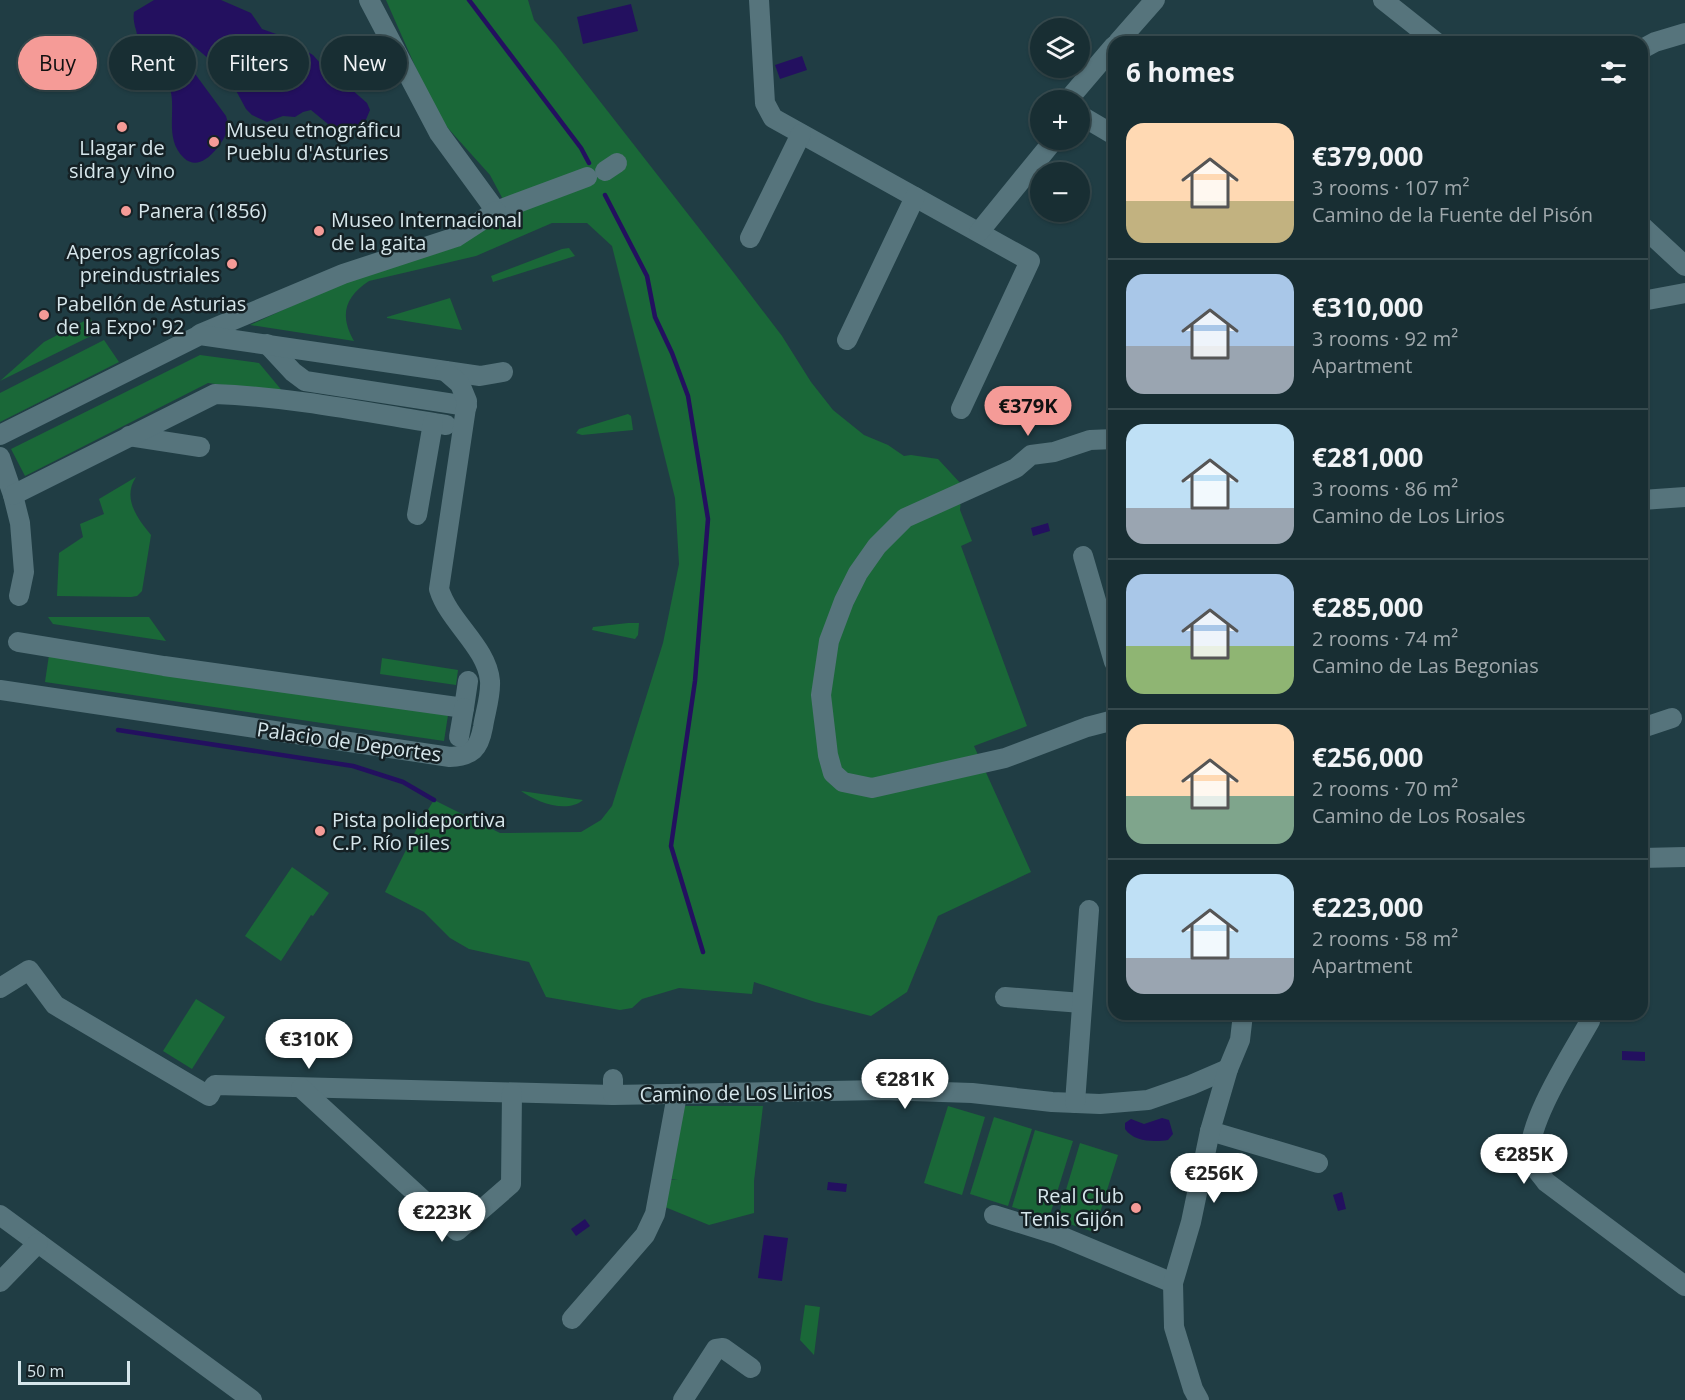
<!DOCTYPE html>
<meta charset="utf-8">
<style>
:root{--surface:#182e33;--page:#253a3f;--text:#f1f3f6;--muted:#9fa8ac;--line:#364a4e;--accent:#f59b97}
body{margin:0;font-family:"Open Sans",sans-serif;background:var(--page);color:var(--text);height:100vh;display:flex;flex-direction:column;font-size:22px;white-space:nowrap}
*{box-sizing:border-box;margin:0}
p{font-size:20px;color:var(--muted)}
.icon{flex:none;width:33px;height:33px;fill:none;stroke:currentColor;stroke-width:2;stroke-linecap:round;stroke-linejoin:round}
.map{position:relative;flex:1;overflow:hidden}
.details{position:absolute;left:1108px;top:36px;width:540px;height:984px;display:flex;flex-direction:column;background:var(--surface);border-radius:18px;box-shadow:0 2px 4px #0004,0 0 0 2px var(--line)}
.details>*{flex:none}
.hud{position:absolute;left:18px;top:36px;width:570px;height:54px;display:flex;gap:12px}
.tools{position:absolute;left:1030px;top:18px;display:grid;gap:12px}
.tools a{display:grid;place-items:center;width:60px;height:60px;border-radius:50%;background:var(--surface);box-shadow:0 2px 4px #0004,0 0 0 2px var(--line);font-size:30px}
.scale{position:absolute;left:18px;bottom:15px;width:112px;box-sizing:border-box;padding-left:6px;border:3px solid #d6e6eb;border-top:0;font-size:16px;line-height:21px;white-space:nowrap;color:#d6e6eb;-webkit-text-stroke:4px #152125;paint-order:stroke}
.price{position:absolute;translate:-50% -51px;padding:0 14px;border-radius:21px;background:#fff;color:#222;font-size:20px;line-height:39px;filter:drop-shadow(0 2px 3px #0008)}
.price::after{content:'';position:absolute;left:50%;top:36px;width:18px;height:14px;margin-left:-9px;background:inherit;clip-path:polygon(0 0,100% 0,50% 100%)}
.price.selected{background:var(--accent);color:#111}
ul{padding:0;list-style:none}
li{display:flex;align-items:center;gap:18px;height:150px;padding:0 18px}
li+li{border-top:2px solid var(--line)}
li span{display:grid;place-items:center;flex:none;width:168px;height:120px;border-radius:18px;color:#555}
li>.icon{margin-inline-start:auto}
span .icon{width:72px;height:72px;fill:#fffc;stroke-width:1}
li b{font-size:26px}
h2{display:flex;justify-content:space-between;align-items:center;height:72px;padding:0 18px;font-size:26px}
.chip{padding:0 21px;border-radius:27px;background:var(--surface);box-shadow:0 2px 4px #0004,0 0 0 2px var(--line);font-size:21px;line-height:54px}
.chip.selected{background:var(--accent);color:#111}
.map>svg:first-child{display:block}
</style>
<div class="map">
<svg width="1685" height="1400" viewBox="0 0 1685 1400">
<rect width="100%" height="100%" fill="#203d44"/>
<g fill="#1a6838">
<path d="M386 0H528L534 20 556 45 734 273 782 336 811 382 833 410 864 435 888 445 904 456 911 455 938 459 962 485 960 510 972 541 961 546 1027 726 974 746 1031 872 938 916 907 992 871 1016 815 1002 754 982 752 994 679 988 642 999 632 1008 620 1010 546 997 529 962 469 949 450 938 424 912 385 892 419 824 434 800 500 833 581 832 601 820 612 806 663 643 679 564 675 498 612 246 587 223H552L476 256 369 281C345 297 339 315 354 341L250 325 507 207 490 175 437 116Z"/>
<polygon points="569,248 575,256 493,282 491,276 562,249"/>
<polygon points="450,298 462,330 387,318 387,317"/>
<polygon points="90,318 99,332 0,381 44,342"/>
<polygon points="104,340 119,362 0,422 0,393"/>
<polygon points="200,355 259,363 284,393 208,383 25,476 11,449"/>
<polygon points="628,414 631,416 633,430 582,435 576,433 579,429"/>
<path d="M136 477C122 498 137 518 151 535L142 591 137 596 131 597 57 596 59 553 83 537 80 524 104 514 99 499Z"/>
<polygon points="48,617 149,617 166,641 53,624"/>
<polygon points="628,623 639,623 638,635 635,639 592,630 593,627"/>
<polygon points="49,655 448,715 444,741 45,682"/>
<polygon points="382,658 458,670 456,685 380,674"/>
<path d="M521 791 583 800C567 814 536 802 521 791Z"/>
<polygon points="292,867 329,893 313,916 311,915 281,961 245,936"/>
<polygon points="196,999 225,1017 192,1069 163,1051"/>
<polygon points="682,1106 763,1106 754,1181 754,1213 709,1225 665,1207 671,1180 678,1180 669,1179"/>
<polygon points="948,1106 985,1117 962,1195 924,1183"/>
<polygon points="994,1117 1032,1129 1008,1206 970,1194"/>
<polygon points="1035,1130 1073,1141 1049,1218 1012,1207"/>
<polygon points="1080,1143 1118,1155 1094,1232 1057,1220"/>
<polygon points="805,1305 820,1307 814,1355 800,1340"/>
</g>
<g fill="#23105f">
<path d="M154 0H221L251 13 262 29 279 35 313 55 320 63 322 71 351 89 367 103 370 110 365 122 357 128 344 131 328 124 311 110 303 112 295 117 283 116 267 122 252 115 246 109 233 85 223 71 189 42 182 41 178 46 179 52 226 116 229 127C224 142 202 175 184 158 162 137 179 107 168 83 162 71 148 64 141 52 138 46 138 37 136 30 134 23 133 18 134 12Z"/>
<polygon points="631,4 638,31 583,44 577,17"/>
<polygon points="802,56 807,70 780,79 775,65"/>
<polygon points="1048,523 1050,531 1033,536 1031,528"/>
<polygon points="1622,1051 1645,1052 1645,1061 1622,1060"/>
<path d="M1162 1118 1169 1120 1173 1134 1168 1140C1154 1142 1134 1142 1125 1129V1123L1131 1119 1144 1124Z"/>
<polygon points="828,1182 847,1184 846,1192 827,1190"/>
<polygon points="1342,1192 1346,1209 1338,1211 1333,1195"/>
<polygon points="585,1219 590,1226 576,1236 571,1229"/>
<polygon points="764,1235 788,1238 782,1281 758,1278"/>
</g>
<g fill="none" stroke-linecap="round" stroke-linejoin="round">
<g stroke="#23105f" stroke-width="4.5">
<polyline points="469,0 581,148 589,163"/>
<polyline points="605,195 647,276 655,317 672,353 688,396 708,519 695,681 671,846 703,952"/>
<polyline points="118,730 353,766 403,782 434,800"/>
</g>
<g stroke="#56747c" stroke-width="20">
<polyline points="369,0 439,133 496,211 587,177"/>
<polyline points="759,0 765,103 773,118 1030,261 961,409"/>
<polyline points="1383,0 1436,42"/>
<polyline points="1118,42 1155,0"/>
<polyline points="1642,49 1655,42 1685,33"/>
<polyline points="1072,100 1073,94 1114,46"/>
<polyline points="1080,115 1114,135"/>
<polyline points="605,171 617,163"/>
<polyline points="1642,226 1685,266"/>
<polyline points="979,232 1054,140"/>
<polyline points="750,238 801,134"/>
<polyline points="1642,301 1685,293"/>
<polyline points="200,334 343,274 456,237 496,211"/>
<polyline points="847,340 915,197"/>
<polyline points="267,344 293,372 305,381 467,406"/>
<polyline points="0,435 200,335 480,376 503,372"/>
<polyline points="129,436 200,447"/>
<polyline points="1114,439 1090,440 1054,452 1031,455 1016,468 905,518 877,546 858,573 844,601 829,641 821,695 828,755 833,773 843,782 872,788 1005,758 1087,727 1114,720"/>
<polyline points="0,457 13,495 20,523 24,572 19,596"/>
<path d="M13 495 215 394C293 397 370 413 446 425"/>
<polyline points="1642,500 1685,497"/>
<polyline points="417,515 433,423"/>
<polyline points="1083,556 1114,662"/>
<polyline points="18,642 164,666 464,708 468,681"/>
<path d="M0 690 450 757C472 756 479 749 483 727 485 713 491 696 490 681 487 647 449 622 439 589L467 401 460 384 445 371"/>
<polyline points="1642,728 1672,718"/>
<polyline points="459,737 464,708"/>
<polyline points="1642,858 1685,857"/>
<polyline points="0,988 29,970 55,1005 209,1096 214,1086 215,1085 613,1095"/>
<polyline points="1005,997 1082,1003"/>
<path d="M1591 1014 1590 1021C1574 1050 1523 1128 1531 1159 1534 1168 1541 1175 1546 1182L1685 1286"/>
<polyline points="613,1079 613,1095 882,1090 972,1093 1052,1102 1100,1104 1148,1100 1191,1085 1228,1069"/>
<polyline points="301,1088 457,1231 511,1184 512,1093"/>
<polyline points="1075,1103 1089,910"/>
<polyline points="1210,1131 1318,1163"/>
<polyline points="0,1215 252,1400"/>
<polyline points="994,1215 1058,1235 1173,1283"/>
<polyline points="0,1282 38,1243"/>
<polyline points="572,1319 645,1235 655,1214 677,1095"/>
<polyline points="683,1400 716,1349 723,1348 751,1368"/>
<polyline points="1199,1400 1193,1389 1174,1327 1173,1283 1191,1222 1210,1131 1228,1069 1240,1040 1243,1014"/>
</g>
</g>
<g fill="#f59b97" stroke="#152125" stroke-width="2">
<circle cx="122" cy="127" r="6"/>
<circle cx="214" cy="142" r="6"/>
<circle cx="126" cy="211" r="6"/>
<circle cx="319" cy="231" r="6"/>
<circle cx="232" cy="264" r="6"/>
<circle cx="44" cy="315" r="6"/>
<circle cx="320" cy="831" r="6"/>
<circle cx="1136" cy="1208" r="6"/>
</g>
<g text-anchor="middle" stroke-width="5" stroke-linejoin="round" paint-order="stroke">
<g font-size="20" fill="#d6e6eb" stroke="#152125" text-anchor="start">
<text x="226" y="137">Museu etnográficu<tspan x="226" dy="23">Pueblu d'Asturies</tspan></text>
<text x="122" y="155" text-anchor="middle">Llagar de<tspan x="122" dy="23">sidra y vino</tspan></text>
<text x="138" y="218">Panera (1856)</text>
<text x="331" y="227">Museo Internacional<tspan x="331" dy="23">de la gaita</tspan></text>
<text x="220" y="259" text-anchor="end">Aperos agrícolas<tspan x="220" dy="23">preindustriales</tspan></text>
<text x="56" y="311">Pabellón de Asturias<tspan x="56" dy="23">de la Expo' 92</tspan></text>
<text x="332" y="827">Pista polideportiva<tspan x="332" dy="23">C.P. Río Piles</tspan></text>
<text x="1124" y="1203" text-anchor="end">Real Club<tspan x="1124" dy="23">Tenis Gijón</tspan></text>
</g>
<g font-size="20" fill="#d6e6eb" stroke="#152125">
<text transform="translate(349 742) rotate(8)" y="7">Palacio de Deportes</text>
<text transform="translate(736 1093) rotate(-1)" y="7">Camino de Los Lirios</text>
</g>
</g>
</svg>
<div class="tools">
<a><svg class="icon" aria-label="layers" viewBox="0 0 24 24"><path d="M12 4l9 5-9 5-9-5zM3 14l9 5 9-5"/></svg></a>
<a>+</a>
<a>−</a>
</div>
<div class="scale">50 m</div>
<b class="price selected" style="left:1028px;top:437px">€379K</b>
<b class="price" style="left:309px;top:1070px">€310K</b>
<b class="price" style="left:905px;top:1110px">€281K</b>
<b class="price" style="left:1524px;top:1185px">€285K</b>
<b class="price" style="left:1214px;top:1204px">€256K</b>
<b class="price" style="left:442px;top:1243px">€223K</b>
<div class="hud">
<a class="chip selected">Buy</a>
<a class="chip">Rent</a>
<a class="chip">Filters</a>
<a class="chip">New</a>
</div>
<section class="details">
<h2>6 homes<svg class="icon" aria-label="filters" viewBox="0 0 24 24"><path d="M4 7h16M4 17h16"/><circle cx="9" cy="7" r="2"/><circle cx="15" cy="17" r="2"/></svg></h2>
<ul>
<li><span style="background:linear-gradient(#ffd9b3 65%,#c2b280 0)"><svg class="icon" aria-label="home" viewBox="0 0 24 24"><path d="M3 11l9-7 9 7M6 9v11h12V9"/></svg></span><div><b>€379,000</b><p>3 rooms · 107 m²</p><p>Camino de la Fuente del Pisón</p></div></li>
<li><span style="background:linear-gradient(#a9c7e8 60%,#9aa5b1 0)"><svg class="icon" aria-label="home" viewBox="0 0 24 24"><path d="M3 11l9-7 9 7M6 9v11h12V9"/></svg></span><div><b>€310,000</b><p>3 rooms · 92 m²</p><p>Apartment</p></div></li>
<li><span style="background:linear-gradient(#bfe0f5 70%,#9aa5b1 0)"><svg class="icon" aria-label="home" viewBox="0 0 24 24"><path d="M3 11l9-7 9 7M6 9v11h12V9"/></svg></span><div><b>€281,000</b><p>3 rooms · 86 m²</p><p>Camino de Los Lirios</p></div></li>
<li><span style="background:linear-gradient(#a9c7e8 60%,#8fb573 0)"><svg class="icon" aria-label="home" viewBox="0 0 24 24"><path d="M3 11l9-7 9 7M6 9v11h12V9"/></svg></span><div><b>€285,000</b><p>2 rooms · 74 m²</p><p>Camino de Las Begonias</p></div></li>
<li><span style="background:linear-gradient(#ffd9b3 60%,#7fa58c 0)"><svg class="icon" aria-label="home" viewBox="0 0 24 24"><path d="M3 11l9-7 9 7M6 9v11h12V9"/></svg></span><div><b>€256,000</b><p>2 rooms · 70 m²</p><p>Camino de Los Rosales</p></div></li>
<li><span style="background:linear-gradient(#bfe0f5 70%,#9aa5b1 0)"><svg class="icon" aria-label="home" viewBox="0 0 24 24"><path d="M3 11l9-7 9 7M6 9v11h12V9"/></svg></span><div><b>€223,000</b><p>2 rooms · 58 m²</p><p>Apartment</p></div></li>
</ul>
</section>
</div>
